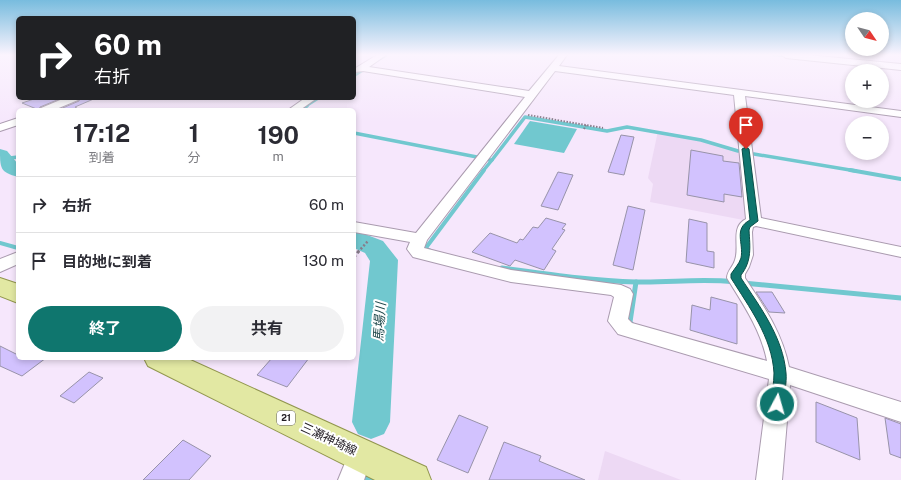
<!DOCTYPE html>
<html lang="ja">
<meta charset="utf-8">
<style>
body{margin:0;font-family:"Public Sans","Noto Sans JP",sans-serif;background:#f2f2f3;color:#2b2b33;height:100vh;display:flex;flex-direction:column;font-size:15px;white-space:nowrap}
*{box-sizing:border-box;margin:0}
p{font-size:13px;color:#7c7c81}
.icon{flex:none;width:22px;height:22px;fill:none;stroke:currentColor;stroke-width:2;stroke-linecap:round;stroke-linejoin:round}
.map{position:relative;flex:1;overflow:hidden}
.details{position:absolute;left:16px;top:108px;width:340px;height:252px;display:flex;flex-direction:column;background:#fff;border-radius:6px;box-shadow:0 2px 6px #0003}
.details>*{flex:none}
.guide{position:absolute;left:16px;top:16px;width:340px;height:84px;border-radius:6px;box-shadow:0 2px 6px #0003;background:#202124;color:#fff;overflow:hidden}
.needle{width:26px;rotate:125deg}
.controls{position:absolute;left:845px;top:12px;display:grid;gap:8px}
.controls a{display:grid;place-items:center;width:44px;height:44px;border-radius:50%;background:#fff;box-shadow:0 2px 6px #0003;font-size:20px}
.pin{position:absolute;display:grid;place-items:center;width:34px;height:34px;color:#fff;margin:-41px -17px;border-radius:50% 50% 50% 0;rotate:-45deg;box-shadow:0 0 4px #0007}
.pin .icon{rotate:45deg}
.me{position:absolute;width:44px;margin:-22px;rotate:6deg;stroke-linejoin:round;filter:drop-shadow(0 0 3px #0008)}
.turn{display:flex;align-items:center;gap:14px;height:84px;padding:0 12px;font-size:18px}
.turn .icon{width:52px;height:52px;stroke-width:2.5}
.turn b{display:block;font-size:28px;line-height:34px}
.eta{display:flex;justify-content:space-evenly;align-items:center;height:68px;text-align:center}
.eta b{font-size:24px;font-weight:700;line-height:28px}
.cta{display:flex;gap:8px;margin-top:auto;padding:8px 12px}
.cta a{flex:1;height:46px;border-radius:24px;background:#0f766e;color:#fff;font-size:16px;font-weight:700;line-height:46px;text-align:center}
.cta a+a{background:#f2f2f3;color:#2b2b33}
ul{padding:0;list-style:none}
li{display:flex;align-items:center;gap:12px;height:56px;padding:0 12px;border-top:1px solid #e1e1e2}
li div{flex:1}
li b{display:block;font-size:15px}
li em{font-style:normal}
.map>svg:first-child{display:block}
.built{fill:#edd9f4}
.water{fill:#71c8cf}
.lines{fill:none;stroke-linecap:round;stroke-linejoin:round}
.stream-far3{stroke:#71c8cf;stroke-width:2.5}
.stream-far2{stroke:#71c8cf;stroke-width:3.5}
.stream-far1{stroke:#71c8cf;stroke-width:4}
.stream{stroke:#71c8cf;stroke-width:5}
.river{fill:#71c8cf;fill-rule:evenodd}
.building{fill:#d2c2fe;stroke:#9893a9}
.minor-casing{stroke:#aa9baf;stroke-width:2}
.primary-casing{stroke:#91964e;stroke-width:2}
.path-far2{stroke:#877d8b;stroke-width:2;stroke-dasharray:1.5 1.5;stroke-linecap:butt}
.path-far1{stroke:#877d8b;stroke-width:2.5;stroke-dasharray:2 2;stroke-linecap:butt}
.path{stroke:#877d8b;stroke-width:3;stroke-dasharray:2.5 2.5;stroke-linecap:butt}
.minor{fill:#fff;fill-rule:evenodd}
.primary{fill:#e2e8a3;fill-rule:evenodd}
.route{fill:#0f766e;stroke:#0a4d48}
.labels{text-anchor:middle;stroke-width:4;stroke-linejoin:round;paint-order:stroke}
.shield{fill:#fff;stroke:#646065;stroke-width:1}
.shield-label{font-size:9px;font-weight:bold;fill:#211c23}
.near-street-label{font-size:12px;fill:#211c23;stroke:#fff}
.near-water-label{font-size:13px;font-style:italic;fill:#1e474a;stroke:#fff}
</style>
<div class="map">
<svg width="901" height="480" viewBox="0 0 901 480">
<rect width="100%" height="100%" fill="#f6e7fc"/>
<g class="built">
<polygon points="658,131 698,138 732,148 752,152 759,223 650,202 653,184 648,178"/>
<polygon points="605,451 681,480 598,480"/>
</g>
<polygon class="water" points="530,121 577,129 564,153 514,144"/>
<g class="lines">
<g class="stream-far3">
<polyline points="773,55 788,56"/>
<polyline points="375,62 387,55"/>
<polyline points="354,76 362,71"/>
<polyline points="305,107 319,98"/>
</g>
<g class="stream-far2">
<polyline points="300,110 307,106"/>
<polyline points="354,133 482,158"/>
<polyline points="0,154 10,158 18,157"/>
<polyline points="754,154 856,171"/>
<polyline points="489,160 492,160 525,117 607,131 627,127 701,140 738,151"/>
<polyline points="483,171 492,160"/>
</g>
<g class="stream-far1">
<polyline points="850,170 901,179"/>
<polyline points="0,243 18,248"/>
<polyline points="429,250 425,249 484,170"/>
</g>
<g class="stream">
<path d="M502,268C546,274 591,281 636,282C669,283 701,278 734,282"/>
<polyline points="743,283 901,298"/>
<polyline points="633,326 630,322 636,282"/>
</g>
<g class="river">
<path d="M0,149L7,151L18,164V177C0,172 0,169 0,149Z"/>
<polygon points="354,230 383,241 398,260 390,422 384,434 371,439 358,434 352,422 370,261 365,253 354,248"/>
<polygon points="369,458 385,465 391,480 348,480 354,464"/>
</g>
</g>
<g class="building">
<polygon points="37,98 52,98 57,100 40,107 39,110 22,103"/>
<polygon points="80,98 96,98 75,107 80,110 58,110 79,101"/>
<polygon points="621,135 634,137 624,175 608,172"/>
<polygon points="691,150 723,156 723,161 739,163 742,197 724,194 724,202 687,195"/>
<polygon points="558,172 573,175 558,210 541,206"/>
<polygon points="628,206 645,210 633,270 613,265"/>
<polygon points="546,218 566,224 562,229 565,230 552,249 556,251 544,270 515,260 510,266 472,252 490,233 517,243 520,239 523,240 533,227 538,228"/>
<polygon points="689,219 707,223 707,251 714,252 714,268 686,262"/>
<polygon points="756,292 772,292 785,313 769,312"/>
<polygon points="711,297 737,304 737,344 690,330 692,305 710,310"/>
<polygon points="0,346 18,355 18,358 46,358 22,376 0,366"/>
<polygon points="272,358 309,358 287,387 257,375"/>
<polygon points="89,372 103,378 74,403 60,396"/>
<polygon points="816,402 857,418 860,460 816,442"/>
<polygon points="459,415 488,427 468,473 437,460"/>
<polygon points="885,418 901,424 901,458 890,454"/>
<polygon points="183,440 211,456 189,480 143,480"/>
<polygon points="504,442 541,456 539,461 585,480 489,480"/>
</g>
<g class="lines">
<defs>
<g id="minor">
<path d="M377,55H386L369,67L529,91L559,55H567L559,66L901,111V117L745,96L761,218L901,247V257L756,226L753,227L752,232L753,255L749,267L745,274V278C764,307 782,332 789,367L901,402V422L790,385L782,480H756L769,379L618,334L608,321L614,297L611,295L511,282L413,257L407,249L410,242L354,232V222L416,233L525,97L363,71L355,72L354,69ZM555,71L734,95L746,219C730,227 740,246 735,260C733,267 727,271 727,278C743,304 761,330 767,361L632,323L628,319L633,294L630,289L621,285L511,270L424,248L427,240Z"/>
<polygon points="782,55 808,55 901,64 901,70 786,58"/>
<polygon points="65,98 79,98 78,100 54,110 40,110 41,108"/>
<polygon points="305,98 317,98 300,110 288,110"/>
<polygon points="18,118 18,125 0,131 0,124"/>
<polygon points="18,252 18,264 0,272 0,259"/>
<polygon points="361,442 370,446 373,454 364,480 338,480 352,446"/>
</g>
<g id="primary">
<polygon points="0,278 18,284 18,303 0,296"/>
<polygon points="144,358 186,358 426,467 431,480 375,480 148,366"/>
</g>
</defs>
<use href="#minor" class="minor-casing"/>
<use href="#primary" class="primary-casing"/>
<g class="path-far2">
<polyline points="528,115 603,128"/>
<polyline points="584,129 586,125"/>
</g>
<polyline class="path-far1" points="358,252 368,241"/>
<polyline class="path" points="354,257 359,251"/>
<use href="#minor" class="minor"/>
<use href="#primary" class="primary"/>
</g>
<linearGradient id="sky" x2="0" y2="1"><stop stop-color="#78bcde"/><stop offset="0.45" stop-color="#fbf4fe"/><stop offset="1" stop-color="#fbf4fe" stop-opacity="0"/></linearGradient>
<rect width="901" height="122" fill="url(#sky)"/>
<path class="route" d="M746,147L749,149L758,221L750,227L749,230C750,247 752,261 741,275V278C760,307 783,337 786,373C787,383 784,394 783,404L781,408L777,409L772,408L770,404C772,394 774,383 774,373C772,337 749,307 731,278V274C735,268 739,264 741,258C744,243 733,229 750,220L742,149Z"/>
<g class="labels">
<rect class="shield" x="277" y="411" width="18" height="14" rx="3"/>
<g class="shield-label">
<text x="286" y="421">21</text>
</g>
<g class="near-street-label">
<text transform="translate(329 439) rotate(25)" y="4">三瀬神埼線</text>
</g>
<g class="near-water-label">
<text transform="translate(379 322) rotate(-86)" y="5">馬場川</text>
</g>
</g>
</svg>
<div class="controls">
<a><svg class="needle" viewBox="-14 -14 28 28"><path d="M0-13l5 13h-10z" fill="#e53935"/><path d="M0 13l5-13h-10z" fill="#7c7c81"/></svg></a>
<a>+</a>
<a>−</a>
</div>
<div class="pin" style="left:746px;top:149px;background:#d93025"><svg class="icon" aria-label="arrive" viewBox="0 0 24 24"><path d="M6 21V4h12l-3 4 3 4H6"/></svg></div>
<svg class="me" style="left:777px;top:404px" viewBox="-20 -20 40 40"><circle r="17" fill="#0f766e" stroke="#fff" stroke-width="3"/><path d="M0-11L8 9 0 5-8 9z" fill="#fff"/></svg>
<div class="guide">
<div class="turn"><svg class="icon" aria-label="right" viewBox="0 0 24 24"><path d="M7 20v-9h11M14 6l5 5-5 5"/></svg><div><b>60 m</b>右折</div></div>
</div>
<section class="details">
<div class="eta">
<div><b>17:12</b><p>到着</p></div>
<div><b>1</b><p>分</p></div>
<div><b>190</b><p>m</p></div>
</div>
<ul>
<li><svg class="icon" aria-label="right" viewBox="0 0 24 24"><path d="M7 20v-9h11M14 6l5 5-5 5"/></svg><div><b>右折</b></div><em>60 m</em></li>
<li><svg class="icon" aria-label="arrive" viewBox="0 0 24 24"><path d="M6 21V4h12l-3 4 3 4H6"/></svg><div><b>目的地に到着</b></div><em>130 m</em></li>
</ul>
<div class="cta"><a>終了</a><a>共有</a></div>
</section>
</div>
